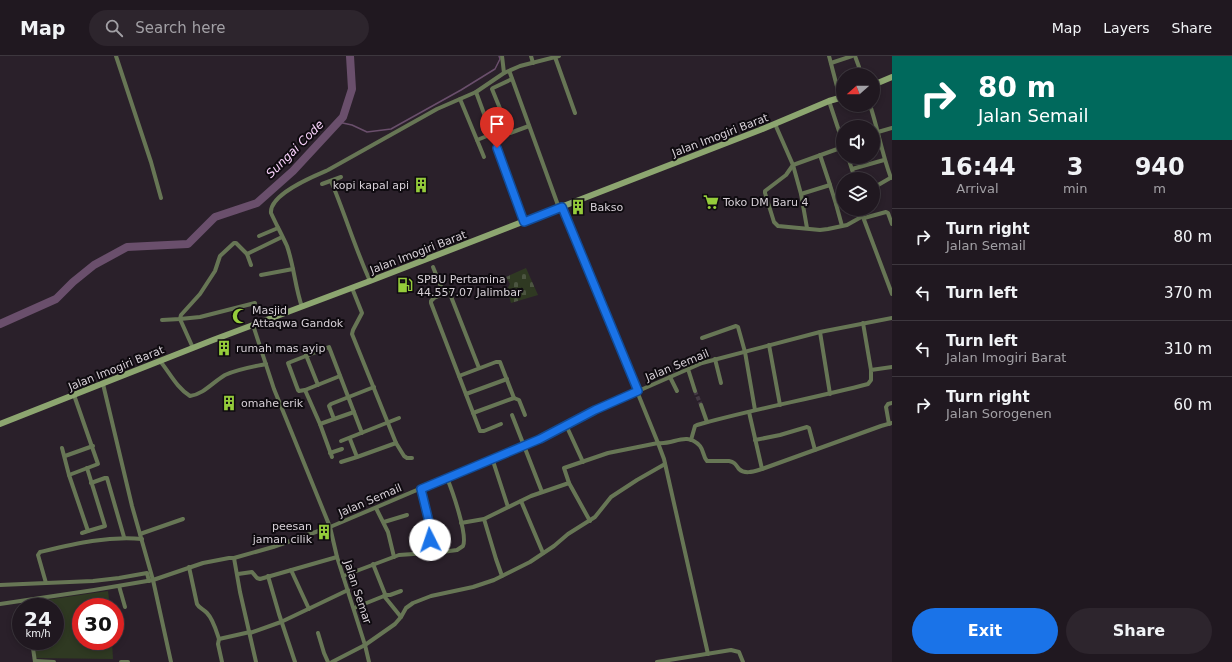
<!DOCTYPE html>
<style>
body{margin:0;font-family:"DejaVu Sans",sans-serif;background:#2d252d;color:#f1f3f6;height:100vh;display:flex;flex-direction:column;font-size:15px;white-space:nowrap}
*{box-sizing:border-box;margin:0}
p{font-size:13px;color:#a2a0a5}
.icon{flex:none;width:22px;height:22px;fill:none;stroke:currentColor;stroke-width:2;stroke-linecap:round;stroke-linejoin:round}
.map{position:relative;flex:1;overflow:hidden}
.drawer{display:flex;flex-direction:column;background:#201820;width:340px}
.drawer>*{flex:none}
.top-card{background:#00695c;color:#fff;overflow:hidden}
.needle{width:26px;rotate:249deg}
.buttons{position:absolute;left:836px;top:12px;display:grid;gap:8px}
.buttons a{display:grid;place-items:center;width:44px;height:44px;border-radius:50%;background:#201820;box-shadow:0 2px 6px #0003,0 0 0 1px #3d373e;font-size:20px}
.speed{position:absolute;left:12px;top:542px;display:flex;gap:8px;font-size:20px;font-weight:700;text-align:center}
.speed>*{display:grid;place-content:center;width:52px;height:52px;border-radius:50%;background:#201820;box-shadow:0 2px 6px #0003,0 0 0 1px #3d373e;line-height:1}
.speed small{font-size:10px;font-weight:400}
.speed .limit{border:6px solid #d22;background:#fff;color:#111}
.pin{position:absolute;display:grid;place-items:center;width:34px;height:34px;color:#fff;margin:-41px -17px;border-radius:50% 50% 50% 0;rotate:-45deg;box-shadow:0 0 4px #0007}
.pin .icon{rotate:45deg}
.me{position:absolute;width:44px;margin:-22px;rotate:356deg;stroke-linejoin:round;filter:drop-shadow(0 0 3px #0008)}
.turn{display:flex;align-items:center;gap:14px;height:84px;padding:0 20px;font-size:18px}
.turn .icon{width:52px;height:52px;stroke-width:2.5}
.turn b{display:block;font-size:28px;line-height:34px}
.eta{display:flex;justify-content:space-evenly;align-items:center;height:68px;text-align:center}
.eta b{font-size:24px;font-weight:600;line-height:28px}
.button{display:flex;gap:8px;margin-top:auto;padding:8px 20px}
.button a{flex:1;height:46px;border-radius:24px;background:#1a73e8;color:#fff;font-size:16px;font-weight:600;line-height:46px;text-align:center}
.button a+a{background:#2d252d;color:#f1f3f6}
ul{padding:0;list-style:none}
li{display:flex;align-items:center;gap:12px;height:56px;padding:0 20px;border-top:1px solid #3d373e}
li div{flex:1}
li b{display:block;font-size:15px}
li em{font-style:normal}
header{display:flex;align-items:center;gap:24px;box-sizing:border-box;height:56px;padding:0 20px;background:#201820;border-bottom:1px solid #3d373e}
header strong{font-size:19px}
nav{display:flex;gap:22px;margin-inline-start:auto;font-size:14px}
.search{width:280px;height:36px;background:#2d252d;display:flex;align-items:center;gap:10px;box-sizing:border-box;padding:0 14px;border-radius:22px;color:#a2a0a5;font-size:15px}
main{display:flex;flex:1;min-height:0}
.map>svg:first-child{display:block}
.cemetery{fill:url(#cemetery-stones)}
.pitch{fill:#2f3922}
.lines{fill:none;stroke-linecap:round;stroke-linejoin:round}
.stream{stroke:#6a4f6c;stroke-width:1.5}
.river{stroke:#6a4f6c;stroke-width:8}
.minor-tunnel{stroke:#443a44;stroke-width:4;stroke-dasharray:4 2;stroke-linecap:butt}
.minor{stroke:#677655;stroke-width:4}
.secondary{stroke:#8da670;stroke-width:6}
.route-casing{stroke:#114b97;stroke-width:10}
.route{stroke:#1a73e8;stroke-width:7}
.labels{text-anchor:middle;stroke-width:4;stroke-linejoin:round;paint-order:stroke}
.street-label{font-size:11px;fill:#d7d0d7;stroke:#0f0b10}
.poi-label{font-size:11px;fill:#d7d0d7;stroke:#0f0b10;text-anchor:start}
.water-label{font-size:12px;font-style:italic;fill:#f9d2fb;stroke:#0f0b10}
</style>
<header>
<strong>Map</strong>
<div class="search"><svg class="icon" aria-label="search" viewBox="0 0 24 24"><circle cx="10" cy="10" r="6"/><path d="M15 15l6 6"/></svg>Search here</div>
<nav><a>Map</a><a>Layers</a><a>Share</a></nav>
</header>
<main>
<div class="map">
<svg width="892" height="606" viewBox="0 0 892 606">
<defs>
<pattern id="cemetery-stones" width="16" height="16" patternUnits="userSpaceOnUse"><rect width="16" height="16" fill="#2f3922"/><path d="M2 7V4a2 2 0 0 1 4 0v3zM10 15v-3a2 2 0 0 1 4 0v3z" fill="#4c5541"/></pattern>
</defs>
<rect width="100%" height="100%" fill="#2a202a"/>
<polygon class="cemetery" points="526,212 538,239 511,247 507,233 510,228 506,221"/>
<polygon class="pitch" points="108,535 110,551 81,551 81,585 112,585 113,603 36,602 35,585 55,585 55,551 32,551 31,546"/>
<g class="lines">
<polyline class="stream" points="338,66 352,69 367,76 391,73 461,34 495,13 500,3 499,0"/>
<polyline class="river" points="0,268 56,243 73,226 94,209 127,191 188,188 215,161 257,147 293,115 343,61 352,33 350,0"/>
<polyline class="minor-tunnel" points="695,335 701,349"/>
<g class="minor">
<polyline points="116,0 151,106 161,142"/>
<polyline points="502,0 504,17"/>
<polyline points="531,0 533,7"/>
<polyline points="829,0 840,42"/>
<polyline points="855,0 859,11"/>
<polyline points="555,1 575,57"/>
<polyline points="831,7 852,0"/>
<polyline points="510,17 559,152"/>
<polyline points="512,23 493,32 492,33 510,77 529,70"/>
<polyline points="476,36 524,166"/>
<polyline points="460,43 477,84"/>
<polyline points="829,45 843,87"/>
<path d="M870,49C878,73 882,98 891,122"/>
<polyline points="775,68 793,109 801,138 807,172"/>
<polyline points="878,76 892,72"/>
<polyline points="843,91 793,109 786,119 765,135 765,137 774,166 778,170 820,174 828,173 847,169 863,160"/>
<polyline points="873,93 881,91"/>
<polyline points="820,99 830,129"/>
<polyline points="484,101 477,84 492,78"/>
<polyline points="848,101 855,123"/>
<polyline points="852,113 884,104"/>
<path d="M331,125C345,158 355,192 370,225"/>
<polyline points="322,128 341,121"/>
<polyline points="873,132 892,121"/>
<polyline points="801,138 830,129 836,148 843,146"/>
<polyline points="836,148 842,170"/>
<polyline points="562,151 658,387 664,403 708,598"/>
<polyline points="860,153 892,238"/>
<polyline points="864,162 886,156 888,157 892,168"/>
<polyline points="259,180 278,172"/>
<polyline points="247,198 282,181"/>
<polyline points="433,211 444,238"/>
<polyline points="261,219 293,213"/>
<polyline points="352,232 362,257 353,274 352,278 396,387 404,400 407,402 412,402"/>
<path d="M302,251C295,231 294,210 287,190C282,179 276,168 271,157C269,138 314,120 328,114L437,53L476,36L504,17L520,10L559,0"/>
<polyline points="162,264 180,263 200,261 255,247"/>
<polyline points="863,267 871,314"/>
<polyline points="253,269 274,333 330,471 337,501 365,589 369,606"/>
<polyline points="820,276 830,338"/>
<polyline points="702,282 736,270 738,271 745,296 755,354"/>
<polyline points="769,289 780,349"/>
<polyline points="193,292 180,263 181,259 200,238 215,215 220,200 234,187 236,187 247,198 251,209"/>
<polyline points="306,299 318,329"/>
<polyline points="715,303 721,327"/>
<path d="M160,305C170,317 176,331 190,340C204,338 213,326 225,319C238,313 252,311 266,308"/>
<polyline points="688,313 695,335"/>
<polyline points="459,320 480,375 484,375 501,368"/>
<polyline points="670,321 677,335"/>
<polyline points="103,328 132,450 153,524 171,606"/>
<polyline points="305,334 340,320"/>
<polyline points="466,338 507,323"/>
<polyline points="514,342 519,344 525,359"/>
<polyline points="701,349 707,366"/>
<polyline points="354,356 334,363 329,350 331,348 374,331"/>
<polyline points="749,356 762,413"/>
<polyline points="473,357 514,342 500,306 496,306 459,320 431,247 431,245 434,242 448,236 450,238 479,312"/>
<polyline points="512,359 542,436"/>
<polyline points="320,368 334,363"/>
<polyline points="889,368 886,351 888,348 892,347"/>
<polyline points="566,369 583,406"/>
<polyline points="350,383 357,401"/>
<path d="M691,384L695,370L697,369C753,353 811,343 868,328L871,324V314L892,311"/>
<polyline points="755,384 780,379 807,371 809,372 815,394"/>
<polyline points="341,385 399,362"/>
<polyline points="62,392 69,419 88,475 82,477"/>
<polyline points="330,397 342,393"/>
<polyline points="65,400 93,390"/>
<polyline points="332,401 320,368 305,334 299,335 298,334 288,307 329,291 362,377"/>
<polyline points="492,402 508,451"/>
<polyline points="341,406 357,401 396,387"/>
<polyline points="87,412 105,470 88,475"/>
<polyline points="69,419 98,408 74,339"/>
<polyline points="91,427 105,422 107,422 124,481"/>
<polyline points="569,427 590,465"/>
<path d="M421,433C427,457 432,471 428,496"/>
<polyline points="521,445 543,497"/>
<polyline points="376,452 388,476 394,501"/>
<polyline points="484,463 496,503 502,520"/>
<polyline points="384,466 407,459"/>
<path d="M461,467L484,463L531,440L569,427L564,412L608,397L658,387C674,389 686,375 700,390C704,395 703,401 707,405H729C735,406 736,409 739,413C745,419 755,415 762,413L881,370L892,367"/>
<polyline points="140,478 183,463"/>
<polyline points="234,502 240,536 256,606"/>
<path d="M189,511L197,548C199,552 203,553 207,557C213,563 216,574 219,583"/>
<polyline points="291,514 309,553"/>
<polyline points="238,518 252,516 257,522 260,523 337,501"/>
<polyline points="268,520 279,558 295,606"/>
<path d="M343,520L399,499L442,496L457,494L463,490C468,479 452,434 447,422"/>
<polyline points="46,527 93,525 119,522 147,517 149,525"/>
<path d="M0,529L46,527L38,499L40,496C74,488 106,480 142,483"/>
<polyline points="119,530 125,551"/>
<polyline points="385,539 390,539 401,535"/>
<polyline points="384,540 401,561"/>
<polyline points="0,548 94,534 153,524 203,507 229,502 234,502 273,491 330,471 492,402 540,383 595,354 702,307 820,276 892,262"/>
<polyline points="354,552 384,540 385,538 373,508"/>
<polyline points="250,577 281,566 348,534"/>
<polyline points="318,577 324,597 328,606"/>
<polyline points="32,585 35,606"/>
<polyline points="35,605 54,606"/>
<polyline points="121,606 128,606"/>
<polyline points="222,606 218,588 219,583 250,576"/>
<polyline points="332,606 365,589 395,568 401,561 406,552 413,547 431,540 473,531 494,524 530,506 554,490 568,478 595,461 611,441 637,424 665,408"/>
<polyline points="657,606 731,594 739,596 743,606"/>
</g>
<g class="secondary">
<polyline points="873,29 892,21"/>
<polyline points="0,368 213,284 370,225 760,74 829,45 843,41"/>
</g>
</g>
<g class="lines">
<defs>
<polyline id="route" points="430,484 430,470 421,433 540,383 595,354 638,335 562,151 524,166 497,92"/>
</defs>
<use href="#route" class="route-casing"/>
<use href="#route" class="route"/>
</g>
<defs>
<symbol id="building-bare" viewBox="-9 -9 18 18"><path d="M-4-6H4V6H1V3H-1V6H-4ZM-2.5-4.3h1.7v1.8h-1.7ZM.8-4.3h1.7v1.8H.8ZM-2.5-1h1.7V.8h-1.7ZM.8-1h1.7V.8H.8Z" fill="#95cc3b" stroke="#0f0b10" stroke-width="2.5" paint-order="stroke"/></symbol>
<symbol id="supermarket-bare" viewBox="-9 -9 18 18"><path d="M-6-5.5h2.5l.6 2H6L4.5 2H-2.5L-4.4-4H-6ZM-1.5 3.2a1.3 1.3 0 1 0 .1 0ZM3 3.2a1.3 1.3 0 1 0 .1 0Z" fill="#95cc3b" stroke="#0f0b10" stroke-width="2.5" paint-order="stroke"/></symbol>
<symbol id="fuel-bare" viewBox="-9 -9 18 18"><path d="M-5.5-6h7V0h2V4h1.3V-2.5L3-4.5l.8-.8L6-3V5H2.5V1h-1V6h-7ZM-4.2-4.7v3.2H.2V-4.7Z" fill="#95cc3b" stroke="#0f0b10" stroke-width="2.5" paint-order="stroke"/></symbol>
<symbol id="mosque-bare" viewBox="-9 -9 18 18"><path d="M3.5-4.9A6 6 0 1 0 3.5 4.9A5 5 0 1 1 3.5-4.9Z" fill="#95cc3b" stroke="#0f0b10" stroke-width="2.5" paint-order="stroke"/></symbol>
</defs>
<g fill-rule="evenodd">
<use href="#building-bare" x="410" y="118" width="22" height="22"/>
<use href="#supermarket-bare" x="700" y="135" width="22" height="22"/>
<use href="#building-bare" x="567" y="140" width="22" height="22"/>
<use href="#fuel-bare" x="394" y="218" width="22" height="22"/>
<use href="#mosque-bare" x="229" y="249" width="22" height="22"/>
<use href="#building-bare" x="213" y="281" width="22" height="22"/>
<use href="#building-bare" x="218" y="336" width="22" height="22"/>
<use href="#building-bare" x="313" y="465" width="22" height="22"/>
</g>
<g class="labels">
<g class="street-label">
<text transform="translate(720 79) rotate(-21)" y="4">Jalan Imogiri Barat</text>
<text transform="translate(418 196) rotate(-21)" y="4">Jalan Imogiri Barat</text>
<text transform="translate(677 309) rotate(-22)" y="4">Jalan Semail</text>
<text transform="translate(116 312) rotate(-22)" y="4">Jalan Imogiri Barat</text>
<text transform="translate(370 444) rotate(-23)" y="4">Jalan Semail</text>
<text transform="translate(358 536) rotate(72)" y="4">Jalan Semar</text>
</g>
<g class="poi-label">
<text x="409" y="133" text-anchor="end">kopi kapal api</text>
<text x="723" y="150">Toko DM Baru 4</text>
<text x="590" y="155">Bakso</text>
<text x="417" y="227">SPBU Pertamina<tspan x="417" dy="13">44.557.07 Jalimbar</tspan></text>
<text x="252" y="258">Masjid<tspan x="252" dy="13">Attaqwa Gandok</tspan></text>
<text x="236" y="296">rumah mas ayip</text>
<text x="241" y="351">omahe erik</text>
<text x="312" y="474" text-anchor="end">peesan<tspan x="312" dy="13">jaman cilik</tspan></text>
</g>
<g class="water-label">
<text transform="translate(295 93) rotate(-45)" y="4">Sungai Code</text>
</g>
</g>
</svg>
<div class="buttons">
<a><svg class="needle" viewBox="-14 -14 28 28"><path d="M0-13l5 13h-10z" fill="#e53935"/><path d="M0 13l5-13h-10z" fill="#a2a0a5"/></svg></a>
<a><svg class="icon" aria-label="sound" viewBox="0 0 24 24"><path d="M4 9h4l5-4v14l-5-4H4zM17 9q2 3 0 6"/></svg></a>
<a><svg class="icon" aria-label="layers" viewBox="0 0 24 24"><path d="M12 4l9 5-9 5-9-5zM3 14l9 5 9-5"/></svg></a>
</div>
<div class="speed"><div>24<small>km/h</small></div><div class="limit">30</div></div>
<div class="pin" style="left:497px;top:92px;background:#d93025"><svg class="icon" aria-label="arrive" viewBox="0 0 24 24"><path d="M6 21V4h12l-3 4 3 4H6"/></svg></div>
<svg class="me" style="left:430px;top:484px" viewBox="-20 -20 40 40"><circle r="19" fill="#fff"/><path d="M0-13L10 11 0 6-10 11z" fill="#1a73e8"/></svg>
</div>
<section class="drawer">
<div class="top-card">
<div class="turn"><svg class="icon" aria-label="right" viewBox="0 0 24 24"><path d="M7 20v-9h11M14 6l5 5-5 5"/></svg><div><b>80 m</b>Jalan Semail</div></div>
</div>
<div class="eta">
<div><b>16:44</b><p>Arrival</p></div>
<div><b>3</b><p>min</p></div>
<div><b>940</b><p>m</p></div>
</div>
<ul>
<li><svg class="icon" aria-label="right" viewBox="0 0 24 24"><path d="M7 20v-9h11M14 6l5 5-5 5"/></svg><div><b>Turn right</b><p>Jalan Semail</p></div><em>80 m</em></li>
<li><svg class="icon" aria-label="left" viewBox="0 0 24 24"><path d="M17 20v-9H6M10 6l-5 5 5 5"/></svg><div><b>Turn left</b></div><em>370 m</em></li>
<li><svg class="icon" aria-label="left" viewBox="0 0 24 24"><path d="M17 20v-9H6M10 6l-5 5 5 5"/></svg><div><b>Turn left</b><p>Jalan Imogiri Barat</p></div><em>310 m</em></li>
<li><svg class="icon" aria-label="right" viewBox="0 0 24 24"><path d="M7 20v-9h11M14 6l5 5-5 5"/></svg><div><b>Turn right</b><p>Jalan Sorogenen</p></div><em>60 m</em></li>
</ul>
<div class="button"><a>Exit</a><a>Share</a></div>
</section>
</main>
